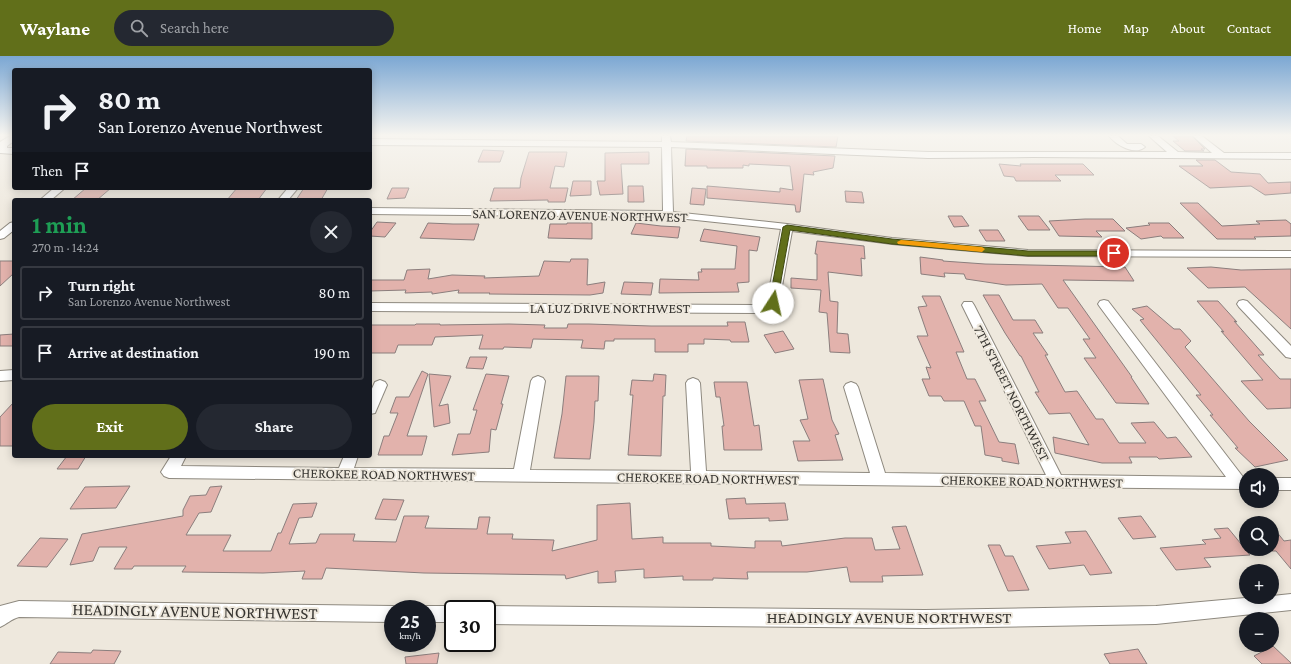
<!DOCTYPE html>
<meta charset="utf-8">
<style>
body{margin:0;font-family:"Crimson Pro",serif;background:#242831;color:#f1f3f6;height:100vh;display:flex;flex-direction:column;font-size:15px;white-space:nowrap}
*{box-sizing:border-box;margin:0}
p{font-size:13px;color:#9ea1a6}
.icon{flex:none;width:22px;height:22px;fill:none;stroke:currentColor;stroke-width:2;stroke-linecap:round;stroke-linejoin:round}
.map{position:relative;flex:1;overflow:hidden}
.details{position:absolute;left:12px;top:142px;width:360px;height:260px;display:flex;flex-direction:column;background:#171b24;border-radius:4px;box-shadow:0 2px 10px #0003}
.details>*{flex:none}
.guide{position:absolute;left:12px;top:12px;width:360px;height:122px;border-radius:4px;box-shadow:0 2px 10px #0003;background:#171b24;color:#f1f3f6;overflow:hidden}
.buttons{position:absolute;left:1239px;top:412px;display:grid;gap:8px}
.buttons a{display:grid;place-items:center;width:40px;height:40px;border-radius:50%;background:#171b24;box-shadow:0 2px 10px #0003;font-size:20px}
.speed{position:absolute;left:384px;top:544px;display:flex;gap:8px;font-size:20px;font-weight:700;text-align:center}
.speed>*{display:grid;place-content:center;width:52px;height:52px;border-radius:50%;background:#171b24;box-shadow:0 2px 10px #0003;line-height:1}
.speed small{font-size:10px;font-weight:400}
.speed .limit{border:2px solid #111;border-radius:6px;background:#fff;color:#111}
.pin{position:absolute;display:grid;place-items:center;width:34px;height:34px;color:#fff;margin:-17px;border:2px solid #fff;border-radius:50%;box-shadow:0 1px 4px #0007}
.me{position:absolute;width:44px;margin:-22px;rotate:10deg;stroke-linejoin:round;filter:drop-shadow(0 0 3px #0008)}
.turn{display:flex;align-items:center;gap:14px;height:84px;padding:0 20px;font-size:18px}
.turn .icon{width:52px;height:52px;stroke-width:2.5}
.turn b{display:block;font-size:28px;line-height:34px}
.then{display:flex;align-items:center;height:38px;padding:0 20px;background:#0003;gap:8px;font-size:15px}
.round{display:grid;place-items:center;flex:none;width:42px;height:42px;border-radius:21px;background:#242831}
.headline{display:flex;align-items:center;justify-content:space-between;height:68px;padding:0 20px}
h1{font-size:24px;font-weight:700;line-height:30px;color:#1e9e55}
.action{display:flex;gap:8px;margin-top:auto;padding:8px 20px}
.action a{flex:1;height:46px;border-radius:24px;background:#616f1a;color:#fff;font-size:16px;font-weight:700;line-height:46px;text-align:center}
.action a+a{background:#242831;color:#f1f3f6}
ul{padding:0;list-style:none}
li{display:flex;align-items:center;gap:12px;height:54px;margin:0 8px 6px;padding:0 12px;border:2px solid #363941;border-radius:4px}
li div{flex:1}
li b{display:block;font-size:15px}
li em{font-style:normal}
header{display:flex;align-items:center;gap:24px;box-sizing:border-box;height:56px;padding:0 20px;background:#616f1a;color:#fff}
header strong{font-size:19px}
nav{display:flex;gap:22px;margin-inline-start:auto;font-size:14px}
.search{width:280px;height:36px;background:#242831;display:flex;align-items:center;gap:10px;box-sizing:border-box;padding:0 14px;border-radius:22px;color:#9ea1a6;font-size:15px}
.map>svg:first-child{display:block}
.building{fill:#e2b2ac;stroke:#8b7e7d}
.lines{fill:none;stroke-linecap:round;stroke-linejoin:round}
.minor-casing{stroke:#8e897f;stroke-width:2}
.minor{fill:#fff;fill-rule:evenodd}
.route{fill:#616f1a;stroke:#3f4811}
.slow{fill:#f59e0b}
.labels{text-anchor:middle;stroke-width:4;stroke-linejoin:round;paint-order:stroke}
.street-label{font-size:14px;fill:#383632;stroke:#eee8dd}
.near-street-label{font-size:17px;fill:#383632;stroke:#eee8dd}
</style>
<header>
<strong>Waylane</strong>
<div class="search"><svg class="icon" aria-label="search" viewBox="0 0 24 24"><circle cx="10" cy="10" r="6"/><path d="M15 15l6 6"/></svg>Search here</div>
<nav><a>Home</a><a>Map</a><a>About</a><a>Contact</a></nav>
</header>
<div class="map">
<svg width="1291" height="608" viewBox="0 0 1291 608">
<rect width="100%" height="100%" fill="#eee8dd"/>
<g class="building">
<polygon points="687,80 838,80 836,91 686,85"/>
<polygon points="1173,80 1192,80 1205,93 1201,93 1204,95 1185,95 1173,85 1179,85"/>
<polygon points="686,93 835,100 833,112 813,116 814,119 804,118 800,156 796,156 795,149 707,142 707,130 780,136 780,132 793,134 790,110 749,108 749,110 743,109 743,112 707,112 707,110 685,110"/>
<polygon points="483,94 504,95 500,106 478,106"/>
<polygon points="529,96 567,96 564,111 555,110 550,132 568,132 565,146 548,146 548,144 490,145 494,132 520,132 521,122"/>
<polygon points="649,96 649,108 621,108 623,138 600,139 597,125 605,125 605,97"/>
<polygon points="1196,104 1215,104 1231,116 1260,118 1268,127 1291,126 1291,137 1265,139 1251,130 1210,132 1179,110 1203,110"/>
<polygon points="999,108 1021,110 1020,108 1083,108 1094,119 1055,119 1061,125 1016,125 1014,121 1004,120"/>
<polygon points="573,125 591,125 591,139 570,140"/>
<polygon points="628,130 643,130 644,146 628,146"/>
<polygon points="86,132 111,132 97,144 72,144"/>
<polygon points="237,132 267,132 258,144 227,144"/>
<polygon points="304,132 328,132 321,144 296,144"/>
<polygon points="392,132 409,132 405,142 387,143"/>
<polygon points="692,132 706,133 704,149 690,148"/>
<polygon points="845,135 862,136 864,147 846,146"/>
<polygon points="1180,147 1198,147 1222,170 1260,168 1256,165 1286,164 1291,168 1291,180 1254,181 1256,183 1217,183"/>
<polygon points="948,160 962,160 969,170 954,171"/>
<polygon points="1018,160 1039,160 1050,174 1028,174"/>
<polygon points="1085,163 1113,163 1125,175 1096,175 1102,181 1059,180 1049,165"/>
<polygon points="377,166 396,167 385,181 370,180 370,176"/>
<polygon points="428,167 453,168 479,168 474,184 420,182"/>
<polygon points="567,167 592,167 592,183 548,182 550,168 567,168"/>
<polygon points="636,167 661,170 680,171 678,182 631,178"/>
<polygon points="1148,167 1169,167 1184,182 1163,182 1161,180 1141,183 1126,172 1150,169"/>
<polygon points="704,173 760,181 757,195 749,194 749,226 737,227 739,236 659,237 660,223 699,224 698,216 702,216 701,213 735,213 737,190 700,185"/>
<polygon points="979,174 998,174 1005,185 986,185"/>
<polygon points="817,185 864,190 865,203 861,202 862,220 828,216 830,245 838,246 837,277 848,278 850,297 830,296 827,257 819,256 821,234 791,232 791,222 817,224 817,198 815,198"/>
<polygon points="920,201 943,204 943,205 985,208 1125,211 1134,225 1063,224 1132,321 1131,321 1149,348 1116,347 1084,302 1096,302 1083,283 1090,283 1068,252 1058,252 1042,228 1006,229 966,223 964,218 944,217 945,221 921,218"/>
<polygon points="571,203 588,203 587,229 605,226 603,237 590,239 489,238 490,237 458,237 459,234 432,238 432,236 405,237 406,234 370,235 370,224 404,224 407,214 430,213 428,223 452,219 485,220 484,222 539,220 544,205 570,206"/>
<polygon points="0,205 14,205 14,217 0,230"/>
<polygon points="1211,211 1241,214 1291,213 1291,273 1245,231 1208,232 1187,212"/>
<polygon points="624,226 653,227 651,239 621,238"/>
<polygon points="983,239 999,239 1013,264 1035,264 1043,277 1033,277 1048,299 1045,299 1065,336 1077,335 1096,363 1103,363 1119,387 1146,387 1131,367 1154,366 1167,382 1176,381 1192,401 1159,403 1157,401 1129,401 1132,407 1102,407 1055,397 1053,381 1089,389 1070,357 1049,358 1035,336 1039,336 1021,300 1020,300 1005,277"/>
<polygon points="922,240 940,240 964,296 956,296 967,323 975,323 986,345 979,345 999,386 1015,388 1019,408 1002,405 1002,402 985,399 981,370 975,370 964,345 944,345 941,340 929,340 922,323 930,323 926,311 931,312 917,280 928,280 918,251 927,250"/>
<polygon points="1197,245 1218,245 1237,266 1234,265 1264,299 1258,299 1280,323 1291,323 1291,352 1267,353 1241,325 1263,324 1221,275 1224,276"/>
<polygon points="1147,250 1174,273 1180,273 1191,285 1185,291 1249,365 1288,404 1255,411 1235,392 1238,392 1210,359 1213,359 1196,339 1201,339 1140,264 1144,263 1132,253"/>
<polygon points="727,266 745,266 749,286 731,286 730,284 704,283 704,288 688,288 688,296 655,296 655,283 614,283 614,285 605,285 604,293 581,292 583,284 533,283 531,292 504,291 503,293 479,293 483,279 435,281 432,289 398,289 395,297 370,297 370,269 415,269 416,268 440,268 440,269 509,268 545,269 544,272 567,272 568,268 589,268 651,270 728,270"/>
<polygon points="783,275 794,293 775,297 764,279"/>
<polygon points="14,278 14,290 0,290 0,279"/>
<polygon points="470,301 487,301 483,313 466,312"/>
<polygon points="422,315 428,318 407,380 427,380 422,399 378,399 384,380 389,380 398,357 390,357 396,341 409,341"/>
<polygon points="429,318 451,320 439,350 448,348 450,367 434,371"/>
<polygon points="486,318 509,320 501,348 503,348 496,374 491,373 489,396 452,399 458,378 470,378 477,354 473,354"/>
<polygon points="654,318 666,319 665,340 663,340 661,400 628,399 633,339 630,339 632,324 653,325"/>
<polygon points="566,320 599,320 598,345 595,345 594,366 590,403 554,402 562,358"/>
<polygon points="823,323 832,364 839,378 835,379 843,404 798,405 793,385 810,385 800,364 808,363 799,324"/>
<polygon points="714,326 747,326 754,370 759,369 762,394 724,394 722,370 724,370 720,341 716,341"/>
<polygon points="14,346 14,390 0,390 0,361"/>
<polygon points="67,400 86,400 78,413 57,413"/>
<polygon points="130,430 116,452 70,453 85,431"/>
<polygon points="222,430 211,456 199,457 186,479 231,479 223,495 271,495 278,477 281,477 293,448 317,447 312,461 299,462 289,488 316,487 320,478 355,478 353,485 396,486 404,460 429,460 425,472 477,473 479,461 490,461 487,478 513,478 512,483 554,484 552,495 597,484 597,449 630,447 632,483 663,481 663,487 711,487 711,490 755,492 755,485 781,485 782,490 845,482 872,482 875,494 900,493 892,471 906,470 923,519 882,520 883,526 850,526 847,511 807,516 747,516 748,523 713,522 713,524 683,524 683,520 644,522 644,513 615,515 616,526 598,527 598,515 566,523 565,519 424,517 326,512 322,523 302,523 305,515 263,517 182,516 186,510 134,510 132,513 114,513 127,491 99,491 93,505 70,509 82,478 183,460 183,454 190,440 206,439 210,431"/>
<polygon points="745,442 746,448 785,447 788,464 769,465 769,462 729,463 726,443"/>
<polygon points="383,443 404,444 396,464 375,463"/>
<polygon points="1141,460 1156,481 1133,483 1118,462"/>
<polygon points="1272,470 1284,485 1291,484 1291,513 1276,495 1272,495"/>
<polygon points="1228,472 1250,499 1204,502 1211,511 1176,514 1160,492 1206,488 1202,484 1221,482 1214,473"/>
<polygon points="1086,475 1112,517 1090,519 1084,509 1049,513 1036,490 1071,487 1065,476"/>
<polygon points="40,482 68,483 47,511 17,510"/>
<polygon points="988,489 1000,489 1005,500 1013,500 1029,534 1008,535"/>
<polygon points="1273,590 1291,607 1291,608 1262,608 1254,600"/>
<polygon points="1138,593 1147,608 1110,608 1104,598"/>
<polygon points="93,594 121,595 114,608 50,608 58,596 91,597"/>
<polygon points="439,597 437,608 406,608 405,601"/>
</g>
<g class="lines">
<defs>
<g id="minor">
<polygon points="10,80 14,80 14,85 7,90 7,92 14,92 14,98 0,97 0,86"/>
<polygon points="662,80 670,80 671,86 928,96 1167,96 1149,80 1158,80 1178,96 1212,97 1193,80 1202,80 1224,97 1291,97 1291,103 1033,101 928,102 671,91 673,156 787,168 892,182 1028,194 1291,195 1291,201 1028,200 892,188 792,175 779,247 777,250 756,257 370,255 370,247 755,249 767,245 781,173 668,161 370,158 370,152 663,155 662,91 370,89 370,83 662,86"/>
<path d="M1109,80H1118L1127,88H1141L1145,91C1135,100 1116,89 1109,80Z"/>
<polygon points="54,132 65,132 51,144 40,144"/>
<polygon points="288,132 298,132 288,144 278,144"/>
<polygon points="14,166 14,174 4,182 0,183 0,175 10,167"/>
<polygon points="1104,244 1108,245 1243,421 1246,421 1246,433 169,422 164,420 161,416 171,400 186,400 181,410 339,412 344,400 358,400 354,412 514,413 531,325 533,322 538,320 543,322 545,325 530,414 691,415 686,327 688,324 693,322 698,324 700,327 706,415 870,417 844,331 846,328 851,326 856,328 858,331 885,417 1046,419 962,249 964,246 972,246 974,249 1061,419 1226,421 1100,251 1098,248 1100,245"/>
<polygon points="1243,244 1247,245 1291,290 1291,302 1286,301 1239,251 1237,248 1239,245"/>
<polygon points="14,314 14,324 0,325 0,315"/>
<polygon points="380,324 385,326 387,329 375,357 370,358 370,337 375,326"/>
<rect x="1272" y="422" width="19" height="12"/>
<polygon points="1291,538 1291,554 1156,568 925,572 487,568 487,553 481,553 487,550 925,554 1156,550 1256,541 1272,541 1272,540"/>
<path d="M19,545L393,550L400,553H393V566L19,561C11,563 7,568 0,571V550Z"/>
<polygon points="427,550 453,550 460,553 453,553 453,566 427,566 427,553 420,553"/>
</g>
</defs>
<use href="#minor" class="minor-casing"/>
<use href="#minor" class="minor"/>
</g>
<linearGradient id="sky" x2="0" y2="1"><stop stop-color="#7ba7d3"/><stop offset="0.48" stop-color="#f7f5f0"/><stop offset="1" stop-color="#f7f5f0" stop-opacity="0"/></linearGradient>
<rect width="1291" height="165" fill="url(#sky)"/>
<polygon class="route" points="787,169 892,183 1028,195 1114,195 1117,197 1114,200 1028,200 892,188 790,174 777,247 773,249 769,247 783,171"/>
<polygon class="slow" points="901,184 982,191 985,193 982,196 898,188 897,186"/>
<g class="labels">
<g class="street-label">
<text transform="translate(580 159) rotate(1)" y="5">SAN LORENZO AVENUE NORTHWEST</text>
<text x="610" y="257">LA LUZ DRIVE NORTHWEST</text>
<text transform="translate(1012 337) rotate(63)" y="5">7TH STREET NORTHWEST</text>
<text transform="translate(384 418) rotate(1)" y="5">CHEROKEE ROAD NORTHWEST</text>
<text transform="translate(708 422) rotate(1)" y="5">CHEROKEE ROAD NORTHWEST</text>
<text transform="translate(1032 425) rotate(1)" y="5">CHEROKEE ROAD NORTHWEST</text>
</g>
<g class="near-street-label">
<text transform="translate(195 555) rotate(1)" y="6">HEADINGLY AVENUE NORTHWEST</text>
<text x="889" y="567">HEADINGLY AVENUE NORTHWEST</text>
</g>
</g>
</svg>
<div class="buttons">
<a><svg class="icon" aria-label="sound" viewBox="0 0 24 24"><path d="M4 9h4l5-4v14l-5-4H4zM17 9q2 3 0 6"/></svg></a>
<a><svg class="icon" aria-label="search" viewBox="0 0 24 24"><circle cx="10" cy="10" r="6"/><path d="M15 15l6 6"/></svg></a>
<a>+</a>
<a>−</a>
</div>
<div class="speed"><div>25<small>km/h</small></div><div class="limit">30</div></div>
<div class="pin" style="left:1114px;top:197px;background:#d93025"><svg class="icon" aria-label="arrive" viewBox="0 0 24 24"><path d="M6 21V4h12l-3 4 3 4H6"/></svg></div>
<svg class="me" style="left:773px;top:247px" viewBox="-20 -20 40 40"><circle r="19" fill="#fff"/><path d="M0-13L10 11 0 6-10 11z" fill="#616f1a"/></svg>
<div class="guide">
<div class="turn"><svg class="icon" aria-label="right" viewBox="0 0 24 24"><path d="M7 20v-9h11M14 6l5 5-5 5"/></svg><div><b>80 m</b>San Lorenzo Avenue Northwest</div></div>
<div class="then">Then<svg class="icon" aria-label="arrive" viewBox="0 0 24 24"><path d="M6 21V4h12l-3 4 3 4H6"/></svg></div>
</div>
<section class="details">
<div class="headline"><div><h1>1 min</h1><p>270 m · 14:24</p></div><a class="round"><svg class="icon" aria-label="close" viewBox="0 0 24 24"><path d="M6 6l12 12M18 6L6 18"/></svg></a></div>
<ul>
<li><svg class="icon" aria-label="right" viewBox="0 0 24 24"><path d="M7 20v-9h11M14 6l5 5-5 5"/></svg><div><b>Turn right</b><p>San Lorenzo Avenue Northwest</p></div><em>80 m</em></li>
<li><svg class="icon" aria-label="arrive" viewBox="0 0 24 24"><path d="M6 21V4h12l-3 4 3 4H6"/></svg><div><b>Arrive at destination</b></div><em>190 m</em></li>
</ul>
<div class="action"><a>Exit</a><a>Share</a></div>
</section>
</div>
